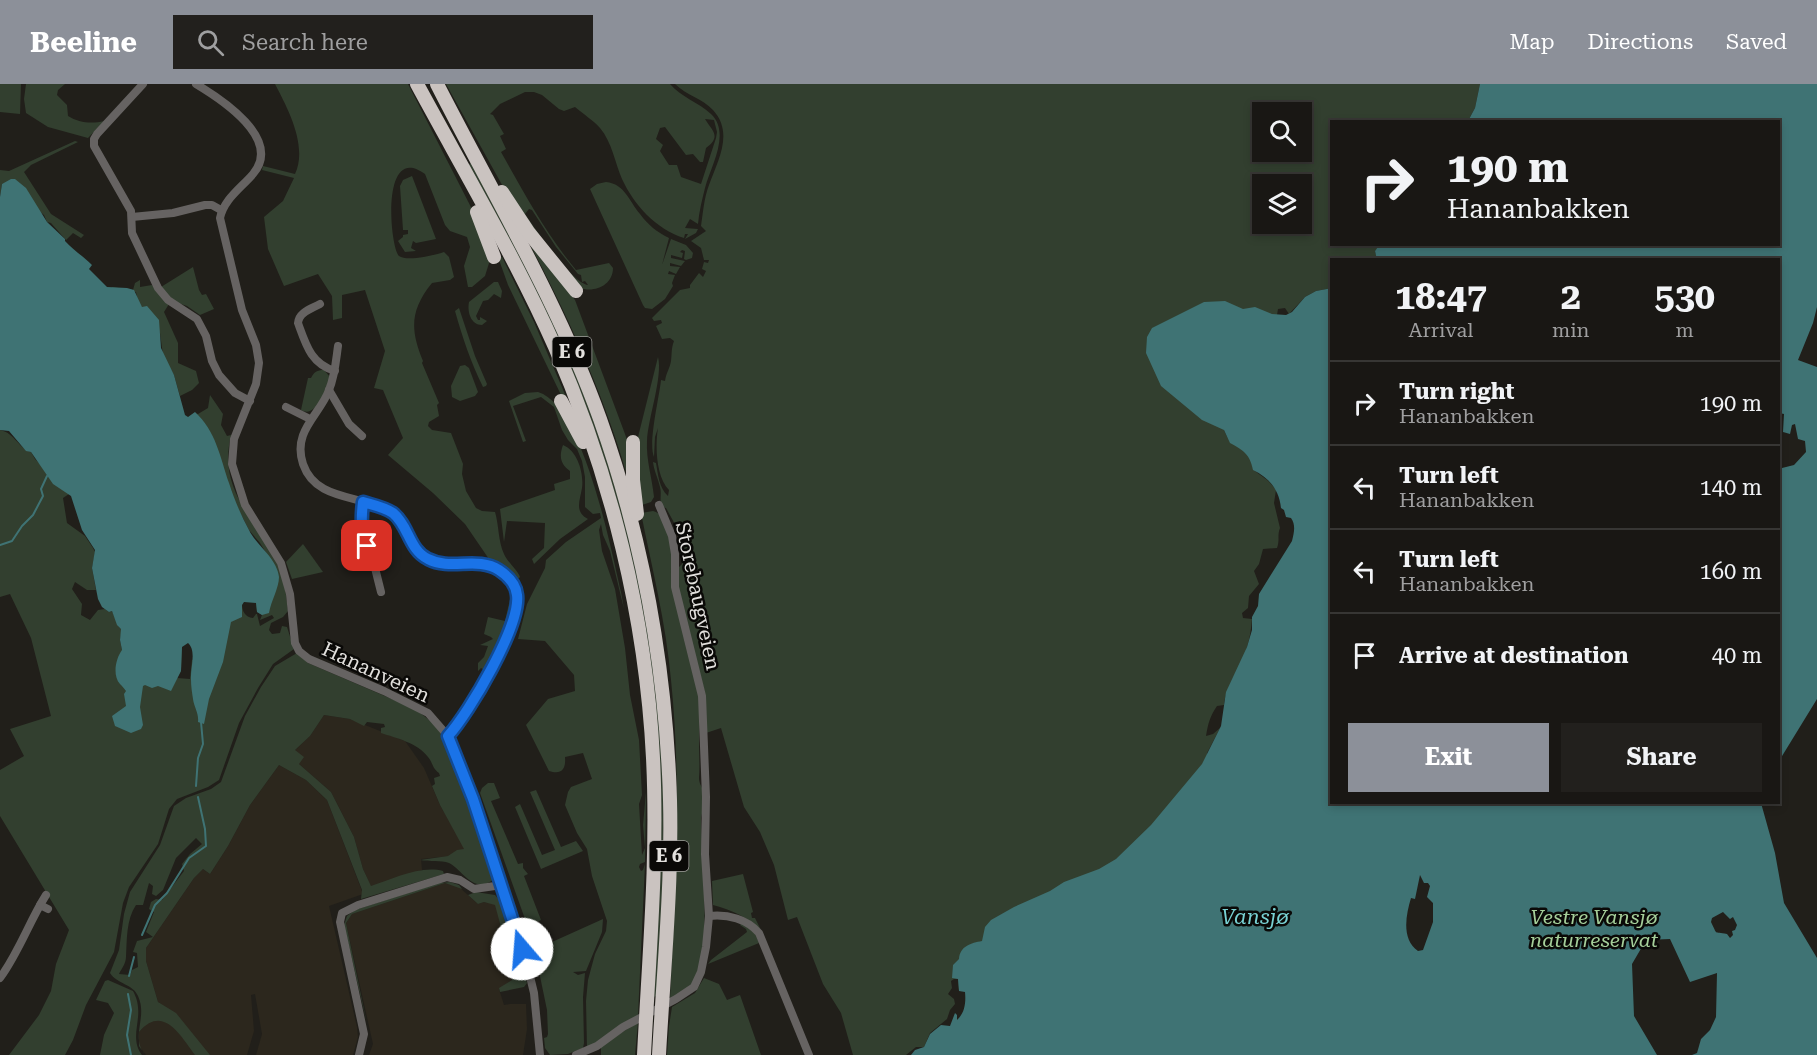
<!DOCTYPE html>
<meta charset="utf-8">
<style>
body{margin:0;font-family:"Roboto Serif",serif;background:#22201d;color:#f1f3f6;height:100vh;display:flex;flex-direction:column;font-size:22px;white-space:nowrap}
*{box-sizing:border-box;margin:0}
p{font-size:20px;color:#9f9fa0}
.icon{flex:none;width:33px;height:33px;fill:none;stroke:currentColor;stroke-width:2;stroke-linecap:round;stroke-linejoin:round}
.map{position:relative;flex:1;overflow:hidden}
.side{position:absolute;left:1330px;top:174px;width:450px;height:546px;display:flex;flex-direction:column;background:#191714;border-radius:0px;box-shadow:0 3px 9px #0003,0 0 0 2px #373634}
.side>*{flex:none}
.top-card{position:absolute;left:1330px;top:36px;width:450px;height:126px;border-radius:0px;box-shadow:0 3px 9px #0003,0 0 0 2px #373634;background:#191714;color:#f1f3f6;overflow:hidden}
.fabs{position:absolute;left:1252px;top:18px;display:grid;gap:12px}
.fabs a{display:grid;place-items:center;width:60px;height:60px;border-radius:0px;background:#191714;box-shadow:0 3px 9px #0003,0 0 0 2px #373634;font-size:30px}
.pin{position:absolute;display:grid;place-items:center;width:51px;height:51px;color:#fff;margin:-26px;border-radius:12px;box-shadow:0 3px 9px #0006}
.me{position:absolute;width:66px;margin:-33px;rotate:342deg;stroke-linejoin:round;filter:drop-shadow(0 0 4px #0008)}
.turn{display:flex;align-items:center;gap:21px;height:126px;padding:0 18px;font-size:27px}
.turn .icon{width:78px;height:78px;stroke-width:2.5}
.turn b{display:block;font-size:42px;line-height:51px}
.eta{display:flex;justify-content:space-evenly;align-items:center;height:102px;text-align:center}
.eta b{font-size:36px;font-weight:700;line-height:42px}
.primary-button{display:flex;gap:12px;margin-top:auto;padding:12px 18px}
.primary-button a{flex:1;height:69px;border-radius:0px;background:#8c9099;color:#fff;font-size:24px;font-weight:700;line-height:69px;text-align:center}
.primary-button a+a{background:#22201d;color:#f1f3f6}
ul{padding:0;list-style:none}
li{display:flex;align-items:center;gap:18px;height:84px;padding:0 18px;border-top:2px solid #373634}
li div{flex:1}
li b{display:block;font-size:22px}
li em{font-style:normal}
header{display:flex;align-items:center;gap:36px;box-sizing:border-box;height:84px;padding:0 30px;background:#8c9099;color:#fff}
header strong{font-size:28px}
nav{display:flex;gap:33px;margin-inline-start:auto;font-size:21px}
.search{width:420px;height:54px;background:#22201d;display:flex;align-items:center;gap:15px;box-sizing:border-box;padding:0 21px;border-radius:0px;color:#9f9fa0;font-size:22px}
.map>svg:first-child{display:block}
.built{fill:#2c271d}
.green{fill:#323f2f;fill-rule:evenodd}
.water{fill:#3f7374;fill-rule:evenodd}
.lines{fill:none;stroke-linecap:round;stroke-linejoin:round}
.stream{stroke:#3f7374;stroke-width:2}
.street{stroke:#666362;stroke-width:8}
.highway{stroke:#cac3c0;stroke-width:14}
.route-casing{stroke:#114b97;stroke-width:15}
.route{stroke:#1a73e8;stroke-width:10}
.labels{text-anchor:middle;stroke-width:5;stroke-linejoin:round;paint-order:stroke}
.shield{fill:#0a0907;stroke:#a1a09d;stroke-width:1.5}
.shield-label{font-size:18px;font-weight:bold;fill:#e2e0dd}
.street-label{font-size:20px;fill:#e2e0dd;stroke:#0a0907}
.park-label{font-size:20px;font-style:italic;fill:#a5cf9a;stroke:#0a0907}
.water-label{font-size:21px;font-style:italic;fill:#78d1d3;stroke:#0a0907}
</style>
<header>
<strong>Beeline</strong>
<div class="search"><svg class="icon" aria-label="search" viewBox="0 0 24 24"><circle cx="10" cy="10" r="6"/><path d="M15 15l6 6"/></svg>Search here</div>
<nav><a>Map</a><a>Directions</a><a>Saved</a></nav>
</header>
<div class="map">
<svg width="1817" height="971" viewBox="0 0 1817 971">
<rect width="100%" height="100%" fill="#211f1a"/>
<g class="built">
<polygon points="324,631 350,635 405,657 424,684 440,721 465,765 451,772 421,775 422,786 371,803 363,785 354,753 331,708 299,680 295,666 310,652"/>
<polygon points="279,681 306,696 327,716 362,807 363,810 329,822 357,943 358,953 353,971 256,971 262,950 255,910 251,911 254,947 247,971 146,971 139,962 139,948 162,921 158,918 146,877 146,864 194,794 203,785 210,790 228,762 250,721"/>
<polygon points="445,799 459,803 478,820 484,818 497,820 515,889 512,896 499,905 504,921 510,920 526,920 527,945 523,971 369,971 373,960 346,839 352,830"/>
</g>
<g class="green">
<polygon points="0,0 21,0 20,30 0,28"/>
<path d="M26,0H65L58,6L57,11L67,21L68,32C79,39 92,40 104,37L88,54L48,43L26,29L24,15Z"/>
<path d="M275,0H408L475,131L490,176L485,192L472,203H468L464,182L470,163L467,153L450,147L445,141L425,90C380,57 390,164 399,172C407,178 435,171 444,168L449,173L454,193L450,196L432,199C410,226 410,246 423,277L422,279L439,319L437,321L439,332L429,338L428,342L432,346L451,349L463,380L462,390L466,407L476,424L482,427L495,428C499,441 498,457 504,470C508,479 517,485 520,493L518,495L491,478L465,440L433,409L388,371L403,354L383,306L374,304L385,267L365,206L342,211V234L333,236L332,212L318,190L284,202L268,165L264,133L283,117L294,94L262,86L263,82L295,90C308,62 288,25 275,0Z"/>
<path d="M446,0H670C681,13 698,18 711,30C731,49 711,82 705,104C702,116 699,128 698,140L690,135L685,144L698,145L696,149L685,155L688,150H685L684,154C656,145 634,121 622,95C615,79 612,58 600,44C593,36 583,30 575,23L564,27L559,25L542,11L534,8H525L500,20L490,30L493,31L504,50L500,52L506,65L501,68C524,109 546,150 576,186L609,179L613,184C613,201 595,209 580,204L511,117ZM705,35L714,36L717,48L716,54L701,100L681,93L677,81H669L660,67L663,61L656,55L660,44L665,43L686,71L693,70L700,78H703L706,64C722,52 712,47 705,35ZM529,125L532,126L556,163L578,190L581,191L582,198L585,197L588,201C572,199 536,146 525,130Z"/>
<path d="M675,0H1480L1475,24L1468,37L1332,38V160L1380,161L1375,167L1377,175L1372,173L1369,175L1332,176V204L1316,207L1305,213L1289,230L1285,224L1278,225L1277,231L1280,234L1224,346C1230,362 1240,361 1250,373C1253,377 1251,383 1255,387C1265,395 1267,394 1276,406L1274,419L1280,444C1277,451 1280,456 1277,464L1263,465L1259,480L1254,487L1259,500L1249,512L1248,524L1242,529L1243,534L1252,535C1251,545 1250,554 1247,563C1242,583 1226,600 1224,621L1217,622C1210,632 1208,640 1206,652L1213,650L1220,644L1207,669L1208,689L1178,725L965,907H959L958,895H954L951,897L952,904L948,910L954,915L955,920L950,926L947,935L930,949L924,963H916L906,971H853L841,929L823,900L797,833L788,836L774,781L760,748L744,723L721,644L706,649L705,609L676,501L677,485L682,480L677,444L666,424L662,423C659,416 662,410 660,403C658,394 654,387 653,378L656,379C658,390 659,404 668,412L669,406C656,393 655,362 658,344L655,353L654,373C648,359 659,315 661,296L665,297C666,289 670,284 671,277C672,270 671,265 674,257L670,254L662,255L656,242L662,239L661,236L654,237L652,234L680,206L690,204V201L699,189L703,193L706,187L702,185L704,178L708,179L709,176H704L701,164L691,157L706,147L701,142C703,129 704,114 709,101C718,76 734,49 713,26C703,15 686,11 675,0ZM1263,28H1302V68H1263ZM1263,100H1302V140H1263Z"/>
<polygon points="75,57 78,58 31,81 24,88 51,130 84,151 81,154 73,149 66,156 51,139 47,138 44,131 6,99 2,100 0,113 0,86 9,87"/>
<path d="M471,79C514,159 559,239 590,324C642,469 668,623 663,777C663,807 661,837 659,867C658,882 660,899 656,912L654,913L659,690L610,397L467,82Z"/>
<polygon points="412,92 436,155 416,159 413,157 411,164 416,167 405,168 398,157 403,153 403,151 408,150 408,146 403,146 400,102 403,96"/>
<path d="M606,98C625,100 629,117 640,130C648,141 657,148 669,154L662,181L671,155L686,161L693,169L692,174L686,176L684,175L685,167L682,166L680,168L683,169L682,174L671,171V174L685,177L681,182L670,179V182L680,183L676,190L669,187L668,190L675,191L672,199L673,202L665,215L652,225L645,224L643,221L590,105L597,100Z"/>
<path d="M525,151L575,216L625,350L628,359L629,398C605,312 567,230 525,151Z"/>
<polygon points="498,173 502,173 534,238 567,315 562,313 508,201"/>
<polygon points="193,183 199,206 202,211 206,210 214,225 200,231 187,222 172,217 161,203"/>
<polygon points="140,196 140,203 152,201 169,220 164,228 178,259 178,279 196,287 199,299 192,306 180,312 174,291 163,271 160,249 138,218 136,208 111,205 112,203 133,206 135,199"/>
<path d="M494,198H498L502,207L501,214L494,210L488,216L483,217L476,232L478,236H480V233L487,237L482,241C471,241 467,228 469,218Z"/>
<path d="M459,224L475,272L487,300L486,302L483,303C471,279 462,252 455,227Z"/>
<path d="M658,273C663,293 648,334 647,357C646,376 652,393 654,413L651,418L639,422L636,375L638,353Z"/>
<polygon points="465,281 469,284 478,308 475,312 460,317 452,313 451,302 460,282"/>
<path d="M324,286L330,293C327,305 316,335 301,326L308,294H311C314,288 317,286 324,286Z"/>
<path d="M538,308C583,321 611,465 621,508L624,525L610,467L603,451L601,440L599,446L602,467L615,505L625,564L630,611L639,656L642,711L639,720L642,771L645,764L643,741L646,708V716L645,778L640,780L639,783L641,787L643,786L645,780L638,932L587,964L586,917L588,896L595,870L606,847L607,837L592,792L587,765L577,749L565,721L568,708L571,703L592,695L583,669L565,673C566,685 562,691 549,687L526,641L548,615L575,607L574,591L545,557L518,555L527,520L545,484L546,476L566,458L601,434L600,429L593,430L585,423V393L582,377L577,365L568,356L562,346L554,323L541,313L513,322L526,357L523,358L509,317L525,309Z"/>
<path d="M210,311L223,330L221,341L227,352L231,351C217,410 258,434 279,481C285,495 286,512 288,527L283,533L271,539L269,546L272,550L280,549L282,542L287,543L294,565L273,580L258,604L239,639L219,696L208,703L177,715L169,725L158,760L129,803L123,819L114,868L86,921L73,956L65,971H9L39,931L51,907L56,880L69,846L0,732V686L24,672L10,645L51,632L31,554L10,510L0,513V346C15,349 18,364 31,368L35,375L69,410L63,414L67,439L85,452L93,464L95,468L92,484L96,506H87L75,498L72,505L82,520L81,531L90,536L98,526L105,525L109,528L112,527L119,543L122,545L120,556L122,566L182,563L181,587L177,594L190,595L192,576L225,562L227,554L221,548L242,520C242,527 245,533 253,534L256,530H257L260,542L274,534L272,531L260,536L262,531L257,528L256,519L277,487L260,459L249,446L191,332L194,329L198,330L208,324Z"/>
<path d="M563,361C578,367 584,390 582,404C580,416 574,428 588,435L560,455L534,480L532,475L544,464L545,439L507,437L504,458L500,425L555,406L554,400L570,395V387C560,380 559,372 563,361Z"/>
<path d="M653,427C679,434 668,483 672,502C679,537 692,572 699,608C701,625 699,641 699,658C699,671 700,682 699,694C699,700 702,702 703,707C704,716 703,726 701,734C702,769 712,873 693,900C688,906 677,911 670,916C675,809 682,702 671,596C666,539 652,484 641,429Z"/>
<polygon points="303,460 323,488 292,495 286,478"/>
<polygon points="509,498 515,510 512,522 497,566 476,605 484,586 481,584 478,587 478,579 484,573 488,562 480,561 493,555 491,553 484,550 488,533 505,537 511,511 507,499"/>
<path d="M297,569L308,579L415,625L437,642L445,655L464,704L494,795C474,812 462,785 449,779C441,776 430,778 420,776L448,772L457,766L464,765L440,721L432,702L435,700L434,694L440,692L439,689C432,684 433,679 428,673C418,659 396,654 381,649V644L385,643L384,640L367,638L364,642L350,635L324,631L310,652L295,666L304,673L299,680L331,708L354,753L363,785L371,802C393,795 420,781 443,787L444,790L361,815L362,806L327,716L306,696L279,681L250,721L228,762L210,790L203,785L194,794L146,864V877L158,918L176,929L210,971H195C180,951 163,920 139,948V962L145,971C130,951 148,934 138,912C133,900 117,900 110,889L119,866L124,830L130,808L160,761L174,722L186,714L211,705L221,698L245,632L261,603L275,582ZM196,754L202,760L190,770L182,780L184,787L162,816L156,815L151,818L149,825L154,828L146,848L153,853L137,857L133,868L137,869L138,883L132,886L130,891L119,890C120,887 126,880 126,873C127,856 126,836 136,821H143L149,799L153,802L152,810L156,812L163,806L176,774Z"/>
<polygon points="488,699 494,699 500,714 491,717 518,780 523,779 523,784 528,790 524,792 541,836 535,839 539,851 548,848 552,858 603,835 602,848 586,887 573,888 578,891 585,889 583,913 584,959 583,964 568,970 550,971 545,964 544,954 547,953 548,950 547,926 536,873 525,835 480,709 482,704"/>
<polygon points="536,706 561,763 576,757 583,767 541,785 515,723 520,720 542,771 555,766 530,708"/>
<path d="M743,790L753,828L751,829L752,834H755L761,846C747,833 732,826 713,821L712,797Z"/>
<polygon points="450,798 459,801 462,805 445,799 352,830 346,839 367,940 344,841 347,832 355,826 439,799"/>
<polygon points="476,808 495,811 503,820 527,899 524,903 500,908 499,904 512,896 514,891 495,821 484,818 478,820 468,811"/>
<polygon points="742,839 755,849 759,859 708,880 711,876 747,848 746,845 740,841"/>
<polygon points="704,894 719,900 727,916 740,911 761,971 667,971 669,942 672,923 695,909"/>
<path d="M108,896L133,907C147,932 127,951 142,971H100L104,951L114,929L108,919L96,916L105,897Z"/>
<polygon points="638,938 635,971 601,971 601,962"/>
</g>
<g class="water">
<path d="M1480,0H1817V223L1813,239L1798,276L1817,283V615L1779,677V412L1782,407C1778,398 1779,393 1782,384L1794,381L1806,368L1805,357L1798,355L1795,340L1792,341L1790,350L1783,348L1784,330L1779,329V314H1781L1782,308L1779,301V176H1377L1375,167L1380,160H1779V38L1468,37L1475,24Z"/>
<path d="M11,95H15L26,104L47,138L65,155V157C73,166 83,172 92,181L89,185L107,203L127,204L134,206L142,223L147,222L159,236L161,264L174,291L185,331L188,333L195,328C216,347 220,373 229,399C234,415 241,431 249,446C256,461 277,474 279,493C279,504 271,517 269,529L262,531L257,528L256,519L244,518L242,521V533L231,538L223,578L209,615L204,640L198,638C199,629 194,623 193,615C192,609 191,602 191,596C190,584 197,567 188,559L182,563L181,587L171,607L158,602L152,604L145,601L143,602L140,623L143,641L141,645L131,649L115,642L112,632L126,622L124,610L126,607C124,604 122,602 120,600C112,591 116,574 122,566L120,556L121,545L117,541L112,527L109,528L102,523L98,515L92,484L95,466L82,446L71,412L53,400L31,368L26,367L9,347L0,346V113L2,100Z"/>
<path d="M1332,204V718L1761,719L1775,769L1784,819L1817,874V971H1692L1697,969L1701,955L1710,946L1716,933L1717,889L1690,898L1670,855L1646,856L1632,880L1634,932L1657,971H911L915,966L924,963L930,950L941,941L950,942L955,929L957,931V936C965,929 966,918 965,908L959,907L958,895L952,894L953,881L959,875C960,862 971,859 982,857L985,843L991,836L1014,823L1050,807L1064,798L1099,785L1116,775L1151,741L1202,680L1221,642L1226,608L1247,563L1252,546V533L1258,522L1259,510L1292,457C1294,449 1296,441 1291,434L1286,433L1284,426L1281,424C1279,405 1269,394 1253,386C1250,370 1243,366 1230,359L1224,346L1202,336L1161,302L1146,269L1147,253L1152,244L1204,218L1225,217L1243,225L1255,223L1272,230L1286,231L1292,228L1305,213L1316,207ZM1420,791L1424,799H1428L1430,802L1427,813L1433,819V838L1423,866L1418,867C1401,855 1406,831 1411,814L1415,815ZM1723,828L1730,835L1733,833L1737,841L1735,846L1732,847L1733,851L1730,854L1727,850C1713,847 1718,852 1711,838L1712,834Z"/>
</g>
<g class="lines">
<g class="stream">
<polyline points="0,461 12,457 22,442 33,431 43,412 41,405 47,392"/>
<polyline points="196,702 198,674 203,660 201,638"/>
<polyline points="142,851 155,821 167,809 189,774 206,762 205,745 198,713"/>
<polyline points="129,892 134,873"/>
<polyline points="128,910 131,926 127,951 131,971"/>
</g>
<g class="street">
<polyline points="143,0 97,50 94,55 94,62 131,127 132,149 158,204 168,216 197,235 206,252 212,277 219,291 235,309 250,317"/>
<path d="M196,0C221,15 283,55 253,90C241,104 224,115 220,134L242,226L256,261L259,279L256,300L234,355L232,380L245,421L281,479L290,510L295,559L299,567L309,575L384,607L428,629L448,652L473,715L526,876L534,909L540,971"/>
<polyline points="132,133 173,129 205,121 212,121 221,126"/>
<path d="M320,220C311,225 299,228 298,239C306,261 311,280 335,287"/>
<path d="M338,262C336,276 335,292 329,306C320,331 292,347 303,380C316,418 361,410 390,428C410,440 408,470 434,478C456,484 478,473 500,487C507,491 514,498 517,507C524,537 468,629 448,652"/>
<polyline points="329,306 349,340 362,352"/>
<polyline points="286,323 310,335"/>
<polyline points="363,418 361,434 362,447 373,476 381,508"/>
<polyline points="40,821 48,825"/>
<path d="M709,832C728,830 747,835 759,849L809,971"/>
<path d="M0,894C19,868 29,838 46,811"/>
<polyline points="359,971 364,950 340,838 342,829 358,821 447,793 460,796 474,805 502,801"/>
<polyline points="576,971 597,962 623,943 676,915 694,903 701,888 706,863 709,832 705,770 706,713 702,612 675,503 675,470 672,452 659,421"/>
</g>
<g class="highway">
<path d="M417,0C464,87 515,173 555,263C611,392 646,533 653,674C658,773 649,872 644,971"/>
<path d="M437,0C493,110 558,218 600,335C641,450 663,569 669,690C674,783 664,878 659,971"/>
<polyline points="502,108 529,149 576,207"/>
<polyline points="477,128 494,173"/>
<polyline points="561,317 583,358"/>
<polyline points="633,358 633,396 637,430"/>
</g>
</g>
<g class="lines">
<defs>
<path id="route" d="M367,462C361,446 361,435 363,418C373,421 384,423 393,429C409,442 409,466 428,475C451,487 477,472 499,486C508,492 516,500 517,511C521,541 469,629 448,652L473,715L522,865"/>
</defs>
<use href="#route" class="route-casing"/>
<use href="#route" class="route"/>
</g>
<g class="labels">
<g class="shield">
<rect x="552.5" y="253" width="39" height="30" rx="4.5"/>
<rect x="649.5" y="757" width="39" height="30" rx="4.5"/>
</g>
<g class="shield-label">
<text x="572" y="274">E 6</text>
<text x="669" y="778">E 6</text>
</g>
<g class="street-label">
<text transform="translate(698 512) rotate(78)" y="7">Storebaugveien</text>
<text transform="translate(376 588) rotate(25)" y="7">Hananveien</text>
</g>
<g class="park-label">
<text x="1594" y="840">Vestre Vansjø<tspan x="1594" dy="23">naturreservat</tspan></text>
</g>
<g class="water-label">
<text x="1255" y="840">Vansjø</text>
</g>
</g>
</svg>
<div class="fabs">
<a><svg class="icon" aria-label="search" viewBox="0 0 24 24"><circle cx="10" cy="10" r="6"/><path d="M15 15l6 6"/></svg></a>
<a><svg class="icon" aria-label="layers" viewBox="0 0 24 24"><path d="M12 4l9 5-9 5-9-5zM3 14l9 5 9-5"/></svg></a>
</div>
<div class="pin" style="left:367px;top:462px;background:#d93025"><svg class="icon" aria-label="arrive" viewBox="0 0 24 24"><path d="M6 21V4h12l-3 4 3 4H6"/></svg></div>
<svg class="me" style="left:522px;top:865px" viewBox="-20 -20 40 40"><circle r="19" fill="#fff"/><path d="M0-13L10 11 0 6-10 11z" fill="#1a73e8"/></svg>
<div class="top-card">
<div class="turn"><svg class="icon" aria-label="right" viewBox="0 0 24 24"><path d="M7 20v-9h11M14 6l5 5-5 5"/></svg><div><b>190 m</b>Hananbakken</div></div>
</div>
<section class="side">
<div class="eta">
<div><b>18:47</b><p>Arrival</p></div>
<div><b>2</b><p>min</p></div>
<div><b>530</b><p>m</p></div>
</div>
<ul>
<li><svg class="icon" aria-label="right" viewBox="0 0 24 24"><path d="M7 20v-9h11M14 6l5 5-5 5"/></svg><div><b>Turn right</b><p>Hananbakken</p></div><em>190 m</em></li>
<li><svg class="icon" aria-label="left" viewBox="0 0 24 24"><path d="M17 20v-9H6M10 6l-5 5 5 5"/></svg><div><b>Turn left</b><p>Hananbakken</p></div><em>140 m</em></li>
<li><svg class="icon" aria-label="left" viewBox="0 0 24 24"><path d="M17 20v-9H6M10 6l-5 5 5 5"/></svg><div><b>Turn left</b><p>Hananbakken</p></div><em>160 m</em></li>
<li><svg class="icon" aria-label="arrive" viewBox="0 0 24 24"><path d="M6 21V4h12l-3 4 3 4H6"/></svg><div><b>Arrive at destination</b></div><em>40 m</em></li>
</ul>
<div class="primary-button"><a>Exit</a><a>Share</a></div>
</section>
</div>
